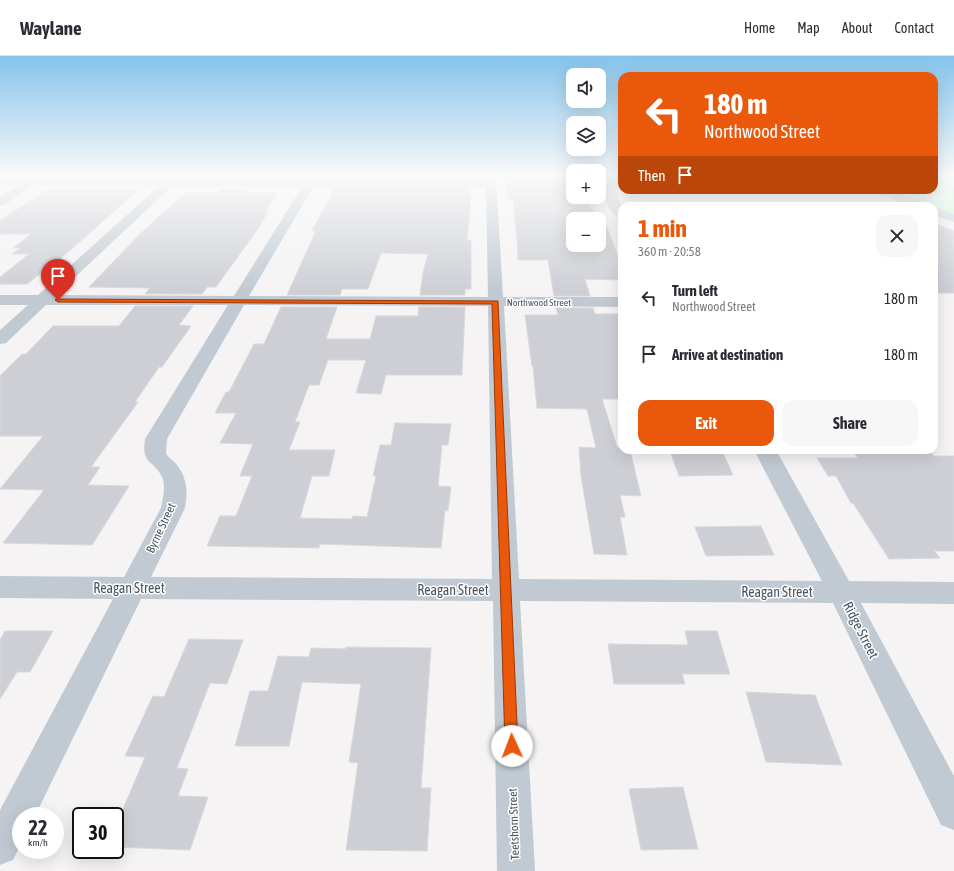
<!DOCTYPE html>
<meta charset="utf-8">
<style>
body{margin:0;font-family:"Asap Condensed",sans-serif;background:#f7f7f7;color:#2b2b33;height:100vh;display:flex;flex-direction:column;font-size:15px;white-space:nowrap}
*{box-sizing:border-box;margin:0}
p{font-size:13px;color:#7c7c81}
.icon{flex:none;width:22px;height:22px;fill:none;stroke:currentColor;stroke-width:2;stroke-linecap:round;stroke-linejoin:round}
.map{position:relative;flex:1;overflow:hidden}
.drawer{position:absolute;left:618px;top:146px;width:320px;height:252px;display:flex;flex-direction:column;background:#fff;border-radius:12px;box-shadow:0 4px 16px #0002}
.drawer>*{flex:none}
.banner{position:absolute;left:618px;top:16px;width:320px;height:122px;border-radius:12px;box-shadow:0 4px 16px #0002;background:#ea580c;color:#fff;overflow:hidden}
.controls{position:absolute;left:566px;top:12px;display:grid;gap:8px}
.controls a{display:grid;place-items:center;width:40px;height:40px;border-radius:8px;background:#fff;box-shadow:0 4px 16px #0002;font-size:20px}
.speed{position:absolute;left:12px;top:751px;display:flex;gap:8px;font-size:20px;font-weight:700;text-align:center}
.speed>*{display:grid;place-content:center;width:52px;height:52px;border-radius:50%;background:#fff;box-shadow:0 4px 16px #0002;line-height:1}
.speed small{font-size:10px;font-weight:400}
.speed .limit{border:2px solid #111;border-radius:6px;background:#fff;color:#111}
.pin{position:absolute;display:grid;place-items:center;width:34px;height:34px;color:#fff;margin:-41px -17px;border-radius:50% 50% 50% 0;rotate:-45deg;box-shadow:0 0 4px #0007}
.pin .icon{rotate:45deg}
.me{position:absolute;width:44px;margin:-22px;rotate:358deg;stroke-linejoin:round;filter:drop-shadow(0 0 3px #0008)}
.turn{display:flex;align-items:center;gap:14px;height:84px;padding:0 20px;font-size:18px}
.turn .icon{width:52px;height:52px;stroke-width:2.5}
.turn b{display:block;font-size:28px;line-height:34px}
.then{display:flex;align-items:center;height:38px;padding:0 20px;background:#0003;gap:8px;font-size:15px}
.round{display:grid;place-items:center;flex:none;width:42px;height:42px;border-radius:12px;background:#f7f7f7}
.overview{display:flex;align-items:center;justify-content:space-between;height:68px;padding:0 20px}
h1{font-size:24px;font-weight:700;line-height:30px;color:#ea580c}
.button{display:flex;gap:8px;margin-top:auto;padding:8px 20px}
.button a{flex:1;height:46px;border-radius:12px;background:#ea580c;color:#fff;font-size:16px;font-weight:700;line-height:46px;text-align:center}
.button a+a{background:#f7f7f7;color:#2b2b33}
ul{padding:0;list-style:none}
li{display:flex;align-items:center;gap:12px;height:56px;padding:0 20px}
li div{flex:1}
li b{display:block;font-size:15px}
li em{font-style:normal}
header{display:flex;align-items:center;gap:24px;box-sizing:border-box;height:56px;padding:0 20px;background:#fff;border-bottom:1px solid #e1e1e2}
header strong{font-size:19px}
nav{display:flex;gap:22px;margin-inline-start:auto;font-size:14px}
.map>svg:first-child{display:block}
.green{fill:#c3f1d5}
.building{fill:#cdcfd5;stroke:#d7d9de}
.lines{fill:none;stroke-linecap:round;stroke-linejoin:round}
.street{fill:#c1cad2;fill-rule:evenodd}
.secondary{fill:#c1cbd6;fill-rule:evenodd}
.route{fill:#ea580c;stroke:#983908}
.labels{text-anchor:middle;stroke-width:3;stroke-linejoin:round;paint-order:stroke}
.far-street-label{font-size:10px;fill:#4a5661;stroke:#fff}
.street-label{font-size:12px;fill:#4a5661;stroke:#fff}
.near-street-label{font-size:14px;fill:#4a5661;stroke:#fff}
</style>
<header>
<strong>Waylane</strong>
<nav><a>Home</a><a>Map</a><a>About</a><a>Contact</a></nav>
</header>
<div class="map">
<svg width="954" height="815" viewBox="0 0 954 815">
<rect width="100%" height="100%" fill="#f5f3f3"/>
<polygon class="green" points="934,121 954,121 954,158 889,134 934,134"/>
<g class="building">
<polygon points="341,121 470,121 470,123 340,123"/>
<polygon points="506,121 557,121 558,125 573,125 573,141 586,141 591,154 594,154 597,163 573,163 573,189 599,189 599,167 600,169 606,169 622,210 622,224 585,223 590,240 554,240 548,204 518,204 517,182 513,143 508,143"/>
<polygon points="335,132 470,132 470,152 467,184 471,184 471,233 465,233 465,239 420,239 423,217 428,198 381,197 368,233 342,233 340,239 287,239 316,175 312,175"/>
<polygon points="76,133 138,134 67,197 27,228 0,228 0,221 29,198 12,198 21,192 13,192 31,178 0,178 0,164 48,134"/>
<polygon points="221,133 247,133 244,137 277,137 265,156 268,156 257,174 216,231 207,231 202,238 145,238 150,232 89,231 139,179 185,137 218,136"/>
<polygon points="934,167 954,175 954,237 934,237"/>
<polygon points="135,250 193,250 179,269 191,270 162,311 159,311 135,346 138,346 91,411 100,411 88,429 129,430 92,489 3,487 44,434 0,433 43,380 0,380 0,320 22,298 26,298 53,270 119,270"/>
<polygon points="281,251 337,251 326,283 370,283 376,260 418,260 419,251 465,251 462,319 386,319 381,338 356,337 366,304 328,304 319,329 309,329 295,366 300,366 289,394 335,394 329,420 312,420 300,462 352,463 353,460 367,461 376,420 373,420 380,389 391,389 395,367 451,368 448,389 442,389 438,430 451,431 448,455 445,454 441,492 320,488 319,492 207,490 220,460 236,460 252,420 240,420 253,388 220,387 236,357 215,357 226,336 229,336 254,288 264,288"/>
<polygon points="556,252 593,252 595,258 622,258 622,343 602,343 617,391 622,391 622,394 630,394 641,440 620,439 625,461 620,461 627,499 594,498 581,420 579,391 596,392 587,353 537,352 533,310 532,310 525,259 558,259"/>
<polygon points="852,394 929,394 934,400 954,400 954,495 934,495 940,502 889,503 853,447 851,447 836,420 828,420 817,402 858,402"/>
<polygon points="723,397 733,419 679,420 671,398"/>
<polygon points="761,470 774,499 706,500 695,471"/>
<polygon points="5,575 53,575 30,616 17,616 0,643 0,584"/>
<polygon points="685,575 717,575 730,618 682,618 685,628 614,628 608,588 688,589"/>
<polygon points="189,583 243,584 227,628 210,627 177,712 188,713 178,740 208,741 190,794 115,791 115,772 145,701 125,700 153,640 164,641"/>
<polygon points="346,591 431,592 421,732 431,732 427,795 346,794 358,707 349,706 361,628 302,626 289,690 235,690 250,635 268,635 278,600 309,601 311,592 345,593"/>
<polygon points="746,636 815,639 842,709 766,706"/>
<polygon points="683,731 698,793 641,794 629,733"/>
</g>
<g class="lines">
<g class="street">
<path d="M169,121H177L178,123L306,124L308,121H318L317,124L486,125V121H496L503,241H622V251L504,250L519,523L822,525L754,394H776L849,525L954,526V548L861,547L954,720V774L941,769L833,547L520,545L535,815H497L493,545L141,543L35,760H21V788L13,804L0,809V754L113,543L0,542V520L124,521L161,452C163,442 166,430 162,421C154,404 141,409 145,383L228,249H46L6,287L0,288V274L28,249H0V239H38L159,130L34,129L4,149L0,150V141L19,129H0V123H166ZM172,130L302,131L234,240L56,239ZM313,131H486L488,241L249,240ZM244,249L488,250L492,523L151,521L185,452C188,436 187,422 177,409C173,404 168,402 166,397L167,383Z"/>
<path d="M611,121H621C611,135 619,138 622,152C623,155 622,159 622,162C605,158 601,133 611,121Z"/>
</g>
<g class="secondary">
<polygon points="872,134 889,134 925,147 927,150 910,150 874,136"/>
<polygon points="934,151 954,158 954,166 934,159"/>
</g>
</g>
<linearGradient id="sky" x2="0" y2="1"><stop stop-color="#85c3ea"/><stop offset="0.51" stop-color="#fafafa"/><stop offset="1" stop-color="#fafafa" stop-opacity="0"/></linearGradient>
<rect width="954" height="235" fill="url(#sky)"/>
<polygon class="route" points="56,243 498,245 518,690 516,695 512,697 507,695 505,690 492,248 58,246 55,244"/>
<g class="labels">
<g class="far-street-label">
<text x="539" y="250">Northwood Street</text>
</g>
<g class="street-label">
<text transform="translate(161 472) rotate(-65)" y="4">Byrne Street</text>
<text transform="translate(514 768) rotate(-92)" y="4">Teetshorn Street</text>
</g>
<g class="near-street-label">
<text x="129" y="537">Reagan Street</text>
<text x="453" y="539">Reagan Street</text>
<text x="777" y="541">Reagan Street</text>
<text transform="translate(861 574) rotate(63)" y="5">Ridge Street</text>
</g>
</g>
</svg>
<div class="controls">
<a><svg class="icon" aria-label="sound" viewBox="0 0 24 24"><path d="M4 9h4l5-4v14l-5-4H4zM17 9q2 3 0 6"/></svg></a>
<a><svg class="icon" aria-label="layers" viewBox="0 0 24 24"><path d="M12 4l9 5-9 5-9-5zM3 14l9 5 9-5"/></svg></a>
<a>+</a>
<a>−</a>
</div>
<div class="speed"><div>22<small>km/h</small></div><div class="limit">30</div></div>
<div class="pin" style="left:58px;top:244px;background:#d93025"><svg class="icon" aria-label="arrive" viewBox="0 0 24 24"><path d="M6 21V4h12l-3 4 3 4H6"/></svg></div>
<svg class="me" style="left:512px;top:690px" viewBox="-20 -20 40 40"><circle r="19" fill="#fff"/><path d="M0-13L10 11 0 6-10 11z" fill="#ea580c"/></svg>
<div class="banner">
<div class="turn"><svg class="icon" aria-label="left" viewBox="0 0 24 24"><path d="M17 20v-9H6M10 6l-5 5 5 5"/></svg><div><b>180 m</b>Northwood Street</div></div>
<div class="then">Then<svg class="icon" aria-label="arrive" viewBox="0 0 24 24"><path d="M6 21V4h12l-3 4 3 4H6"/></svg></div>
</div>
<section class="drawer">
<div class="overview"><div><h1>1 min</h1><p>360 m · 20:58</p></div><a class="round"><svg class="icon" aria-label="close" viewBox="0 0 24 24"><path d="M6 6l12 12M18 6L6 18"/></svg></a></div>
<ul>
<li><svg class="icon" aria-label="left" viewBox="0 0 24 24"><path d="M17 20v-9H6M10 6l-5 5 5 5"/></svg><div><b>Turn left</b><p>Northwood Street</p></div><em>180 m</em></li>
<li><svg class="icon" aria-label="arrive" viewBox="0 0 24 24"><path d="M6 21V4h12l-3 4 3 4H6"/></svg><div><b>Arrive at destination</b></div><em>180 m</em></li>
</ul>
<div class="button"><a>Exit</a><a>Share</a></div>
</section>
</div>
